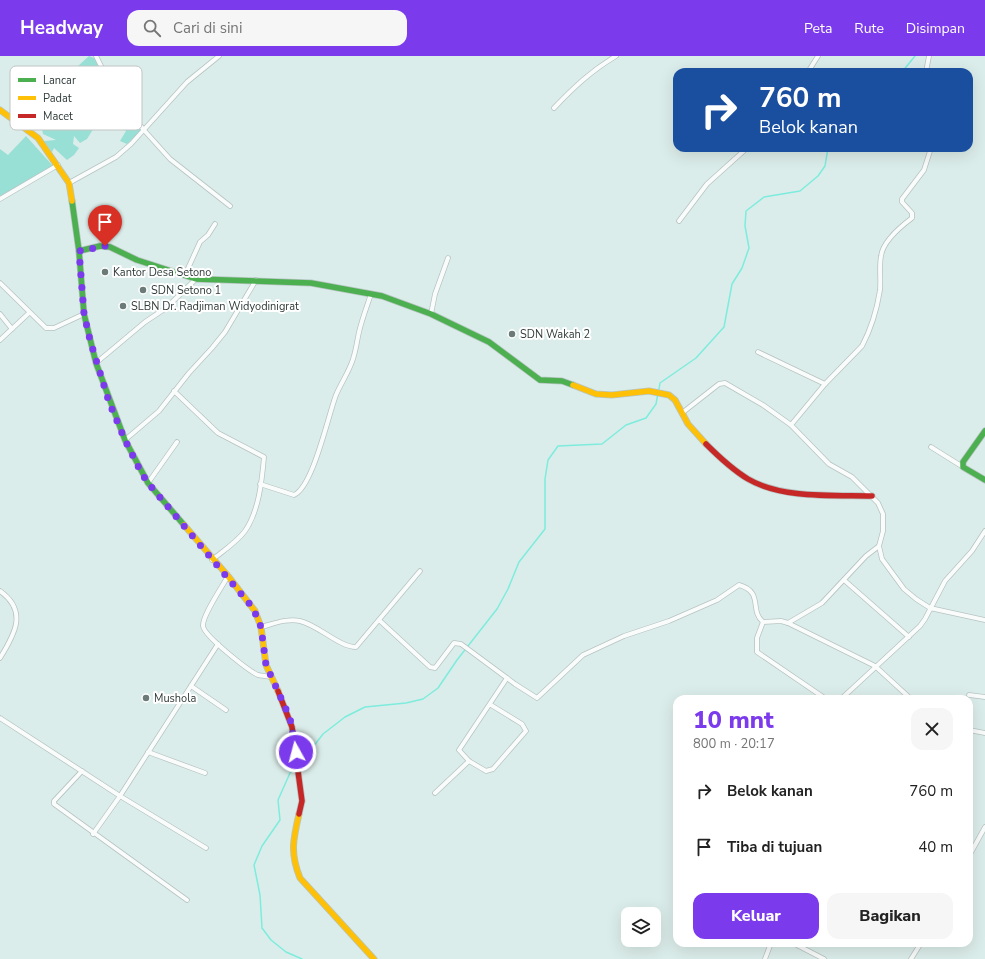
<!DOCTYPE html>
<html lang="id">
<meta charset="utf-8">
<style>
body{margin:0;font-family:"Nunito Sans",sans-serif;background:#f6f6f6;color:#222;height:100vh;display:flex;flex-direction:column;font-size:15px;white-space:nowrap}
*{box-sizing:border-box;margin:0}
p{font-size:13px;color:#767676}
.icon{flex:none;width:22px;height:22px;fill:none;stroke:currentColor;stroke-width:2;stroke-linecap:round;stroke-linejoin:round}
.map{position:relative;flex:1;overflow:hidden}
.sheet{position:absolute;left:673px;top:639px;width:300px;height:252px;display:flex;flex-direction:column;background:#fff;border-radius:12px;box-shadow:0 4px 16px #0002}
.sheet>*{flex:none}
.banner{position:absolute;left:673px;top:12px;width:300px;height:84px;border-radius:12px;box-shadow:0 4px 16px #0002;background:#1a4fa0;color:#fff;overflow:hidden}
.buttons{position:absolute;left:621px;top:851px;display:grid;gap:8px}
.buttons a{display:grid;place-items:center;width:40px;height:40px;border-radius:8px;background:#fff;box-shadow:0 4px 16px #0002;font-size:20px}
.pin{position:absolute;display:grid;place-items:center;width:34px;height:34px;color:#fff;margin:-41px -17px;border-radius:50% 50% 50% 0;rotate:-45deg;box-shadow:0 0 4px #0007}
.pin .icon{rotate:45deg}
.me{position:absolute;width:44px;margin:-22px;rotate:353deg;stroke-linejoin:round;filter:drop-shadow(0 0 3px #0008)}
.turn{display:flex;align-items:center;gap:14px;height:84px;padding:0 20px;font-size:18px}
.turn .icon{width:52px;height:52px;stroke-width:2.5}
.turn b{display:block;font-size:28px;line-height:34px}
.round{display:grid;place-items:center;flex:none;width:42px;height:42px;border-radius:12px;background:#f6f6f6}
.headline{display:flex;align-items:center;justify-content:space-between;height:68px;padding:0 20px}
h1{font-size:24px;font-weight:800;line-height:30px;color:#7c3aed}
.primary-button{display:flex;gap:8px;margin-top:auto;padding:8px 20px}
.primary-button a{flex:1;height:46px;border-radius:12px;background:#7c3aed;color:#fff;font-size:16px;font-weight:800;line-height:46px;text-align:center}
.primary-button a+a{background:#f6f6f6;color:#222}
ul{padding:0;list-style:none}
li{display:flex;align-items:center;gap:12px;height:56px;padding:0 20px}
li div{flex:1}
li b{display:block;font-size:15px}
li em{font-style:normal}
header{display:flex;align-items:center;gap:24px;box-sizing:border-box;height:56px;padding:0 20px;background:#7c3aed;color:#fff}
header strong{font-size:19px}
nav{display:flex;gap:22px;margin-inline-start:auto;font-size:14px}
.search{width:280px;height:36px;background:#f6f6f6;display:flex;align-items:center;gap:10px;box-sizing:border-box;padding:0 14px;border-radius:12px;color:#767676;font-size:15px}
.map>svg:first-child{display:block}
.green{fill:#98dfd5}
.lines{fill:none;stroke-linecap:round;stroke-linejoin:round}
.stream{stroke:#7decdd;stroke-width:1.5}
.street-casing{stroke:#b6c4c2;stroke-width:5.5}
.fast-casing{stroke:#b6c4c2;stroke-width:7}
.slow-casing{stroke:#b6c4c2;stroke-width:7}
.jam-casing{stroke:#b6c4c2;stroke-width:7}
.street{stroke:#fafcfc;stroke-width:4}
.fast{stroke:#4caf50;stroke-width:5.5}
.slow{stroke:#ffc107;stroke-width:5.5}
.jam{stroke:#c62828;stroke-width:5.5}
.route{stroke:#7c3aed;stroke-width:7;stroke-dasharray:0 12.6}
.poi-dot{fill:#6c7b78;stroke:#fff;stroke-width:1.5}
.labels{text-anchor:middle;stroke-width:4;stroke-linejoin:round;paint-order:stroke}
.poi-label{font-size:11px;fill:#313d3b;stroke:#fff;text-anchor:start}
.key{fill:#fff;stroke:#c1c5c4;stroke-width:1}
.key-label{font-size:11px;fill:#313d3b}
</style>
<header>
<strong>Headway</strong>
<div class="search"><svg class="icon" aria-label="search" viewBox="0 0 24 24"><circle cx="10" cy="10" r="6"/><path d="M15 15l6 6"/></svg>Cari di sini</div>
<nav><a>Peta</a><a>Rute</a><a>Disimpan</a></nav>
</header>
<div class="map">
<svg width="985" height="903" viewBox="0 0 985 903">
<rect width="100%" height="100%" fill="#dbedea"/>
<g class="green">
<polygon points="89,0 99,4 113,34 143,73 127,88 120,85 126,75 111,59 102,59 87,83 80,87 74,80 73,88 79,92 74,99 67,104 54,92 52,96 44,85 56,84 43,78 40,63 36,67 33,62 30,65 25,63 39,24 78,10"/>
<polygon points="26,80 53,110 0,140 0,93 8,99"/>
</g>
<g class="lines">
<g class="stream">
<polyline points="902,16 915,0"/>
<polyline points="659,333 660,327 696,302 724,271 732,228 742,212 749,192 745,170 746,155 764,141 800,135 818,120 825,110 828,92"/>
<polyline points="300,708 323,678 345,661 365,651 406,647 423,643 438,632 457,604 497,553 508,533 519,506 545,473 545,423 548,404 558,390 602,388 626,369 646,362 656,348 658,337"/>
<polyline points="296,712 290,717 278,744 280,764 262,790 254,809 260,839 262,872 271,884 286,896 302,903"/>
</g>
<defs>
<g id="street">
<polyline points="96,0 113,34 143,73 170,103 230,150"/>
<polyline points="808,16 818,0"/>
<polyline points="926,16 929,0"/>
<path d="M554,52C574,31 591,15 616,0"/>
<polyline points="69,127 116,101 131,88 187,26 219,0"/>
<polyline points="0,143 58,109"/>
<polyline points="679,165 707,128 747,92"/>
<polyline points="185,219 200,186 208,179 215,168"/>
<polyline points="0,227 46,272 54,272 84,258"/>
<polyline points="0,258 12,273"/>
<polyline points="431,258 435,238 448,202"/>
<polyline points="0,284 29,257"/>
<polyline points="758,296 825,328"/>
<polyline points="96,307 145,266 166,252 196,223"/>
<path d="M174,335L218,377L264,401C262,424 259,455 245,475C237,486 223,495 212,504"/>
<polyline points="682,357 719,328 725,327 763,349 791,369 829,408 852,421 878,447 883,458 883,475 879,490 882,503 904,533 916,543 930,552 985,564"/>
<path d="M791,369L825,328L862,290C871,273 877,253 880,234C881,223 879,211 881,200C883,185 900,171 912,162V157L902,146V143L924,114L931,92"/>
<polyline points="125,384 159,355 189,317 212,292 225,276 256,224"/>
<polyline points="931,391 963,411"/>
<polyline points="148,427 177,386"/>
<path d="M260,428L294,439C313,431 328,360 336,339C341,327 349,316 353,303C356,294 357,285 359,276C362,263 367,250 371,238"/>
<path d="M228,520C222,531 202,560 203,570C204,580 249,615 258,619C262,620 267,620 271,621"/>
<polyline points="844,524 909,581"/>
<path d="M0,535C28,555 15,578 0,602"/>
<path d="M379,564L430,611L435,612L454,587L461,588L515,628L537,642L583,599L624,580L669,565L717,544L739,529C764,536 749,554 763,566L781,565L788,567L875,610L911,643"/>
<polyline points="763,566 757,582 757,596 826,643"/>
<polyline points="788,567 822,547 866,500 879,490"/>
<path d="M261,571C273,568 287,562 300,565C318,569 339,591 356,591L420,515"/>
<polyline points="191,630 226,654"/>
<polyline points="969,639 985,641"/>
<polyline points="841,643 920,570 925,563 945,525 972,495 985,475"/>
<polyline points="491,649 522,668 526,675 493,713 486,715 469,705 459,694 507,622"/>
<polyline points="0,662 120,740 206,792"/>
<polyline points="969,674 985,677"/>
<polyline points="148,696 205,717"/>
<polyline points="82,715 54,745 54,748 187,844"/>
<polyline points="435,737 469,705"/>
<polyline points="93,778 120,740 218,588"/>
<polyline points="969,800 985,771"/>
<polyline points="793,887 824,903"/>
<polyline points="765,903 771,887"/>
<polyline points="911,903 921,887"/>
</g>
<g id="fast">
<polyline points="72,145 79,195 84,258 96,307 125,384 148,427 184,469"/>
<polyline points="79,195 100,190 110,191 137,204 196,223 311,227 382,240 431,258 489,286 540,324 562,325 573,329"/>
<polyline points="985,375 963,406 963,411 985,424"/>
</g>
<g id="slow">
<polyline points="0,54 38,82 69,127 72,145"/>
<polyline points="573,329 596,338 612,339 649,335 669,339 675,344 688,368 706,388"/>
<polyline points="184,469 228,520 255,555 261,571 266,609 278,635"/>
<path d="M299,758C293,784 290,797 300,822L374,903"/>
</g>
<g id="jam">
<path d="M706,388C719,401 733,414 748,423C782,443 834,439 872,440"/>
<polyline points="278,635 292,671 302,745 299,758"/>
</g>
</defs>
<use href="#street" class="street-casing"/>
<use href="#fast" class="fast-casing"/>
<use href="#slow" class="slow-casing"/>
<use href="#jam" class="jam-casing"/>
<use href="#street" class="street"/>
<use href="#fast" class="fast"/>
<use href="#slow" class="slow"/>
<use href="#jam" class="jam"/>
</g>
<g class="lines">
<polyline class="route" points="105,190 79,195 84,258 90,284 109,346 125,384 141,416 148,427 253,552 261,571 266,609 290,662 296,696"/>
</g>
<g class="poi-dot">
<circle cx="105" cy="216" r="4"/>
<circle cx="143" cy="234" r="4"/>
<circle cx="123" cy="250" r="4"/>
<circle cx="512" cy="278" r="4"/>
<circle cx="146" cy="642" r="4"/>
</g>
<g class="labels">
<g class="poi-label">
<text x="113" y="220">Kantor Desa Setono</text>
<text x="151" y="238">SDN Setono 1</text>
<text x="131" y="254">SLBN Dr. Radjiman Widyodinigrat</text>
<text x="520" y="282">SDN Wakah 2</text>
<text x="154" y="646">Mushola</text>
</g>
</g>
<rect x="10" y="10" width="132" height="64" rx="6" class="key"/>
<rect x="18" y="22" width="18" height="4" fill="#4caf50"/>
<rect x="18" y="40" width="18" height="4" fill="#ffc107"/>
<rect x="18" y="58" width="18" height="4" fill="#c62828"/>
<g class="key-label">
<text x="43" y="28">Lancar</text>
<text x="43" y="46">Padat</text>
<text x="43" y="64">Macet</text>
</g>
</svg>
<div class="buttons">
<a><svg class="icon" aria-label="layers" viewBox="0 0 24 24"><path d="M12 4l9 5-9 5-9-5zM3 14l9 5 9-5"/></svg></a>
</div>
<div class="pin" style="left:105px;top:190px;background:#d93025"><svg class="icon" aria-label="arrive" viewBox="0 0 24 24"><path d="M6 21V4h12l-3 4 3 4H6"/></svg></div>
<svg class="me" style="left:296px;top:696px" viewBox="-20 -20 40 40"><circle r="17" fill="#7c3aed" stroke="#fff" stroke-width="3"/><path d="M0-11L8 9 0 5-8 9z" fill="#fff"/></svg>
<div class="banner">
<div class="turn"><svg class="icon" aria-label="right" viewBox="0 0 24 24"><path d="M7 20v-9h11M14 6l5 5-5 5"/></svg><div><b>760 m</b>Belok kanan</div></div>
</div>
<section class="sheet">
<div class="headline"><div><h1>10 mnt</h1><p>800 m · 20:17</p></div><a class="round"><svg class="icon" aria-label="close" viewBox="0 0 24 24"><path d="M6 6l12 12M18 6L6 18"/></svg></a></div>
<ul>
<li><svg class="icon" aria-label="right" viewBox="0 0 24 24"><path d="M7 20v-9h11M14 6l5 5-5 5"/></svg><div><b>Belok kanan</b></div><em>760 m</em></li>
<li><svg class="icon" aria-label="arrive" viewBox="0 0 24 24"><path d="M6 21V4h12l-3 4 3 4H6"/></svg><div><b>Tiba di tujuan</b></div><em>40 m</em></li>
</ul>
<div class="primary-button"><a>Keluar</a><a>Bagikan</a></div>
</section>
</div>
